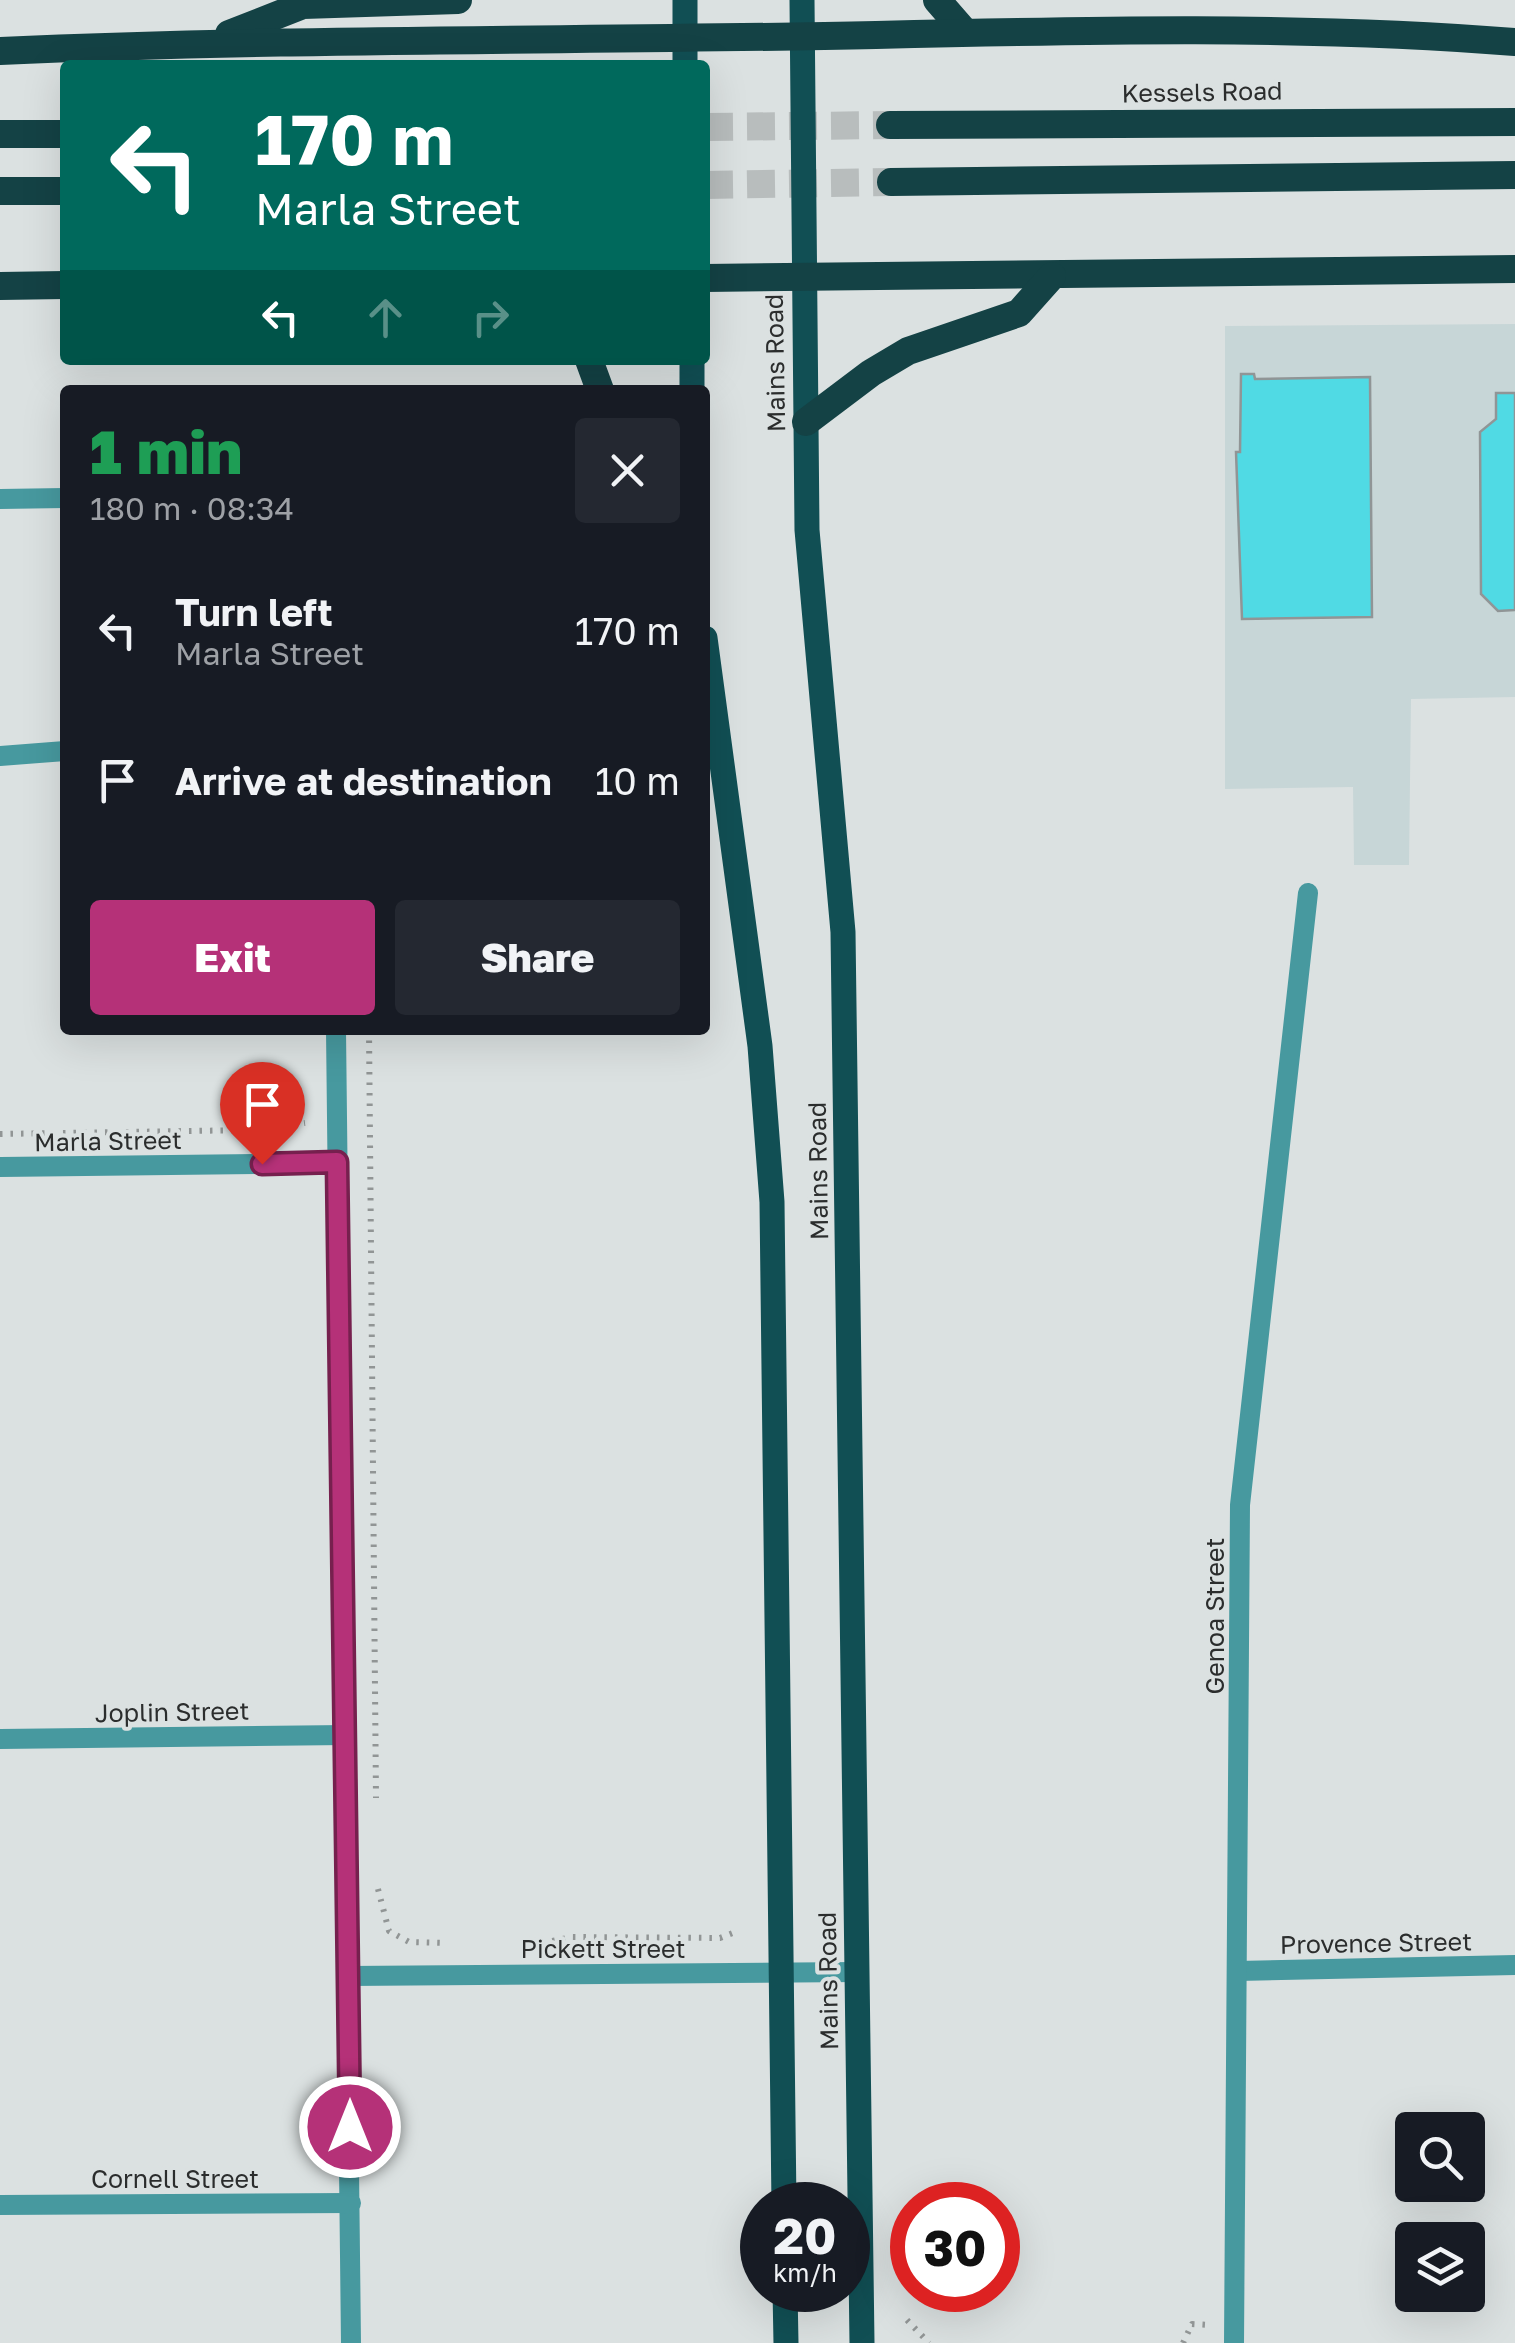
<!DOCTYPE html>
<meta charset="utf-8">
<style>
body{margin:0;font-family:"Golos Text",sans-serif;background:#242831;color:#f1f3f6;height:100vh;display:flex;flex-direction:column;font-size:38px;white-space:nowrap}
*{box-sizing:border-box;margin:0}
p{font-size:32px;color:#9ea1a6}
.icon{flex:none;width:55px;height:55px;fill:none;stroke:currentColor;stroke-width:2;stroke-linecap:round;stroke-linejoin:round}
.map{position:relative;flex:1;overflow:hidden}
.panel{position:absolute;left:60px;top:385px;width:650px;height:650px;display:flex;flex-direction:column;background:#171b24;border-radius:10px;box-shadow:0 10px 40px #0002}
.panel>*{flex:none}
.hud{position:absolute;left:60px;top:60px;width:650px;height:305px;border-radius:10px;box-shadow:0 10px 40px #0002;background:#00695c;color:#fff;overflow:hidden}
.buttons{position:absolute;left:1395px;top:2112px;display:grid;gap:20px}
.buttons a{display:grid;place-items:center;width:90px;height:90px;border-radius:10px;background:#171b24;box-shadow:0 10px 40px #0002;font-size:50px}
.speed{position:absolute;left:740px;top:2182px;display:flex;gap:20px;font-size:50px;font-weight:700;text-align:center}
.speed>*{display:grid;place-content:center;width:130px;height:130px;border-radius:50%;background:#171b24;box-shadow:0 10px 40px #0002;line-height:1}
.speed small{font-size:25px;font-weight:400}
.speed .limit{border:15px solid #d22;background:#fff;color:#111}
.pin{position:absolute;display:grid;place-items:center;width:85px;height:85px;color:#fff;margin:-102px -42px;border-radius:50% 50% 50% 0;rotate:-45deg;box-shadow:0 0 10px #0007}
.pin .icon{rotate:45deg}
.me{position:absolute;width:110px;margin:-55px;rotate:0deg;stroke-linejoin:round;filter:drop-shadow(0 0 8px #0008)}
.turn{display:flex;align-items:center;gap:35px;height:210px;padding:0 30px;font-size:45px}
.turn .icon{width:130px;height:130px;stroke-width:2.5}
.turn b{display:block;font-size:70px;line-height:85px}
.lanes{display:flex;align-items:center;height:95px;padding:0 30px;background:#0003;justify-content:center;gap:50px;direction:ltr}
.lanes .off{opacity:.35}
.round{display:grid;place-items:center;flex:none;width:105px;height:105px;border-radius:10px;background:#242831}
.summary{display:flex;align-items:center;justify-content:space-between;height:170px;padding:0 30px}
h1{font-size:60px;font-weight:800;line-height:75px;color:#1e9e55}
.cta{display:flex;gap:20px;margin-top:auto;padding:20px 30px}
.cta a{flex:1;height:115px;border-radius:10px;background:#b53178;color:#fff;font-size:40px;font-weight:800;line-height:115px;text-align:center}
.cta a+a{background:#242831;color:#f1f3f6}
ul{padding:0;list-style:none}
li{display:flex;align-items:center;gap:30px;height:150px;padding:0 30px}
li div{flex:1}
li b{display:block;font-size:38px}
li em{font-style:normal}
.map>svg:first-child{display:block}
.built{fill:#c7d6d7}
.building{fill:#50dae4;stroke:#909596;stroke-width:2.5}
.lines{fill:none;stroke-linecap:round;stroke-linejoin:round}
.trunk-tunnel{stroke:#b8bdbd;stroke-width:28;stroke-dasharray:28 14;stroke-linecap:butt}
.path{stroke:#919595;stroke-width:6;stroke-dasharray:2.5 8;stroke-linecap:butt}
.minor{stroke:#47999f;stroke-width:20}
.primary{stroke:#114f54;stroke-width:25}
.trunk{stroke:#144245;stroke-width:28}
.route-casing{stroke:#76204e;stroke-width:25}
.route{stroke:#b53178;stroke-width:18}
.labels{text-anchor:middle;stroke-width:8;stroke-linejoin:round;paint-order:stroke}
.street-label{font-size:25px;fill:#2b2d2d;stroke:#dbe1e1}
</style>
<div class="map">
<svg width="1515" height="2343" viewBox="0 0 1515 2343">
<rect width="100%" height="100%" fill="#dbe1e1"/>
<polygon class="built" points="1515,324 1515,697 1411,699 1409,865 1354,865 1353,787 1225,789 1225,326"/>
<g class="building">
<polygon points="1241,374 1254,374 1255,379 1370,377 1372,617 1242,619 1236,452 1240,452"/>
<polygon points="1496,393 1515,393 1515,610 1498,611 1481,594 1480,432 1496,419"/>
</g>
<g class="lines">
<g class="trunk-tunnel">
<polyline points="705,127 890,125"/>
<polyline points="705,185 891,182"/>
</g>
<g class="path">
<polyline points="369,1030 376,1798"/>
<polyline points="0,1134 250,1130 305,1123"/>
<polyline points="378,1889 389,1931 409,1942 445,1943"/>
<polyline points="542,1943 572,1937 720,1938 738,1931"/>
<polyline points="907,2320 929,2343"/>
<polyline points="1183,2343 1192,2324 1209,2325"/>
</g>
<g class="minor">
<polyline points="0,499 65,498"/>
<polyline points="0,756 65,751"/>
<polyline points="336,1030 351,2343"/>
<polyline points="0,1167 337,1163"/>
<polyline points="0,1739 346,1735"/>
<polyline points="1237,1971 1515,1965"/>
<polyline points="349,1976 858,1972"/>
<polyline points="0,2205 351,2203"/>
<polyline points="1234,2343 1240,1505 1308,893"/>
</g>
<g class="primary">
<polyline points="685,0 685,65"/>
<polyline points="802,0 807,530 843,932 862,2343"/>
<polyline points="692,390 692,360"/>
<polyline points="705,638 760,1046 772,1202 784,2205"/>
<polyline points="785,2290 786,2343"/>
</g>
<g class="trunk">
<polyline points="937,0 963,30"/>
<polyline points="229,34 303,5 458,0"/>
<path d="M0,51C292,38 584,41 876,35C1088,30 1303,25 1515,42"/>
<polyline points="890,125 1515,122"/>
<polyline points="0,134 65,134"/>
<polyline points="891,182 1515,175"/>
<polyline points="0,191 65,191"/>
<polyline points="705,278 1515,269"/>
<polyline points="0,286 65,285"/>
<polyline points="589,360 600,390"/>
<polyline points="806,422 871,373 908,351 1019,313 1052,276"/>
</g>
</g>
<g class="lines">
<defs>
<polyline id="route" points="262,1164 337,1162 350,2127"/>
</defs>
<use href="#route" class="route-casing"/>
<use href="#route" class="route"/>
</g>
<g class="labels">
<g class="street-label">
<text transform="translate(1202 92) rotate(-1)" y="9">Kessels Road</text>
<text transform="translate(775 363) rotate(-91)" y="9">Mains Road</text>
<text transform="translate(108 1141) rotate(-1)" y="9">Marla Street</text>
<text transform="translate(818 1171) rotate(-91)" y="9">Mains Road</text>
<text transform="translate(1215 1616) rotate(-90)" y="9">Genoa Street</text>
<text transform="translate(172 1712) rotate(-1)" y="9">Joplin Street</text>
<text transform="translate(1376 1943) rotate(-1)" y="9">Provence Street</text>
<text x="603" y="1958">Pickett Street</text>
<text transform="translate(828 1981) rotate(-91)" y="9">Mains Road</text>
<text x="175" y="2188">Cornell Street</text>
</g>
</g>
</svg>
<div class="buttons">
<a><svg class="icon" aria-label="search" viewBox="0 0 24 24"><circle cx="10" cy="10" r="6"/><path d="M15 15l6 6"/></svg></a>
<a><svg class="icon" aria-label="layers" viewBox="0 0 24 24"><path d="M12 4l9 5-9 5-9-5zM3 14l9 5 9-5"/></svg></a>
</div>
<div class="speed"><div>20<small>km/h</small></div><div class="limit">30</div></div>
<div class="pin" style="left:262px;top:1164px;background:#d93025"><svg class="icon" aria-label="arrive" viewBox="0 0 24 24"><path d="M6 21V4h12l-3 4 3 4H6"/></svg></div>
<svg class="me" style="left:350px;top:2127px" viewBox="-20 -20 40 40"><circle r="17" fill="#b53178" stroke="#fff" stroke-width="3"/><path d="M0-11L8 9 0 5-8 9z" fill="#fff"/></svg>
<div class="hud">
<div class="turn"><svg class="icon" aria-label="left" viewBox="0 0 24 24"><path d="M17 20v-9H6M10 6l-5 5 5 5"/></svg><div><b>170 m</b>Marla Street</div></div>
<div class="lanes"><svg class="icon" aria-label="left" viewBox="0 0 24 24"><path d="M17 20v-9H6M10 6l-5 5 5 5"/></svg><svg class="icon off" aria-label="ahead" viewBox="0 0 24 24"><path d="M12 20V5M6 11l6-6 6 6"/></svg><svg class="icon off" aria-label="right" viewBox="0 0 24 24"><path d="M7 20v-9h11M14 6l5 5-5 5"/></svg></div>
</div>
<section class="panel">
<div class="summary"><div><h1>1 min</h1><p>180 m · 08:34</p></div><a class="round"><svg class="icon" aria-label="close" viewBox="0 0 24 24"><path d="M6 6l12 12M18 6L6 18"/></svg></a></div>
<ul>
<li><svg class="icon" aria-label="left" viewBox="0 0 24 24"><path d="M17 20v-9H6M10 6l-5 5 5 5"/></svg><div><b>Turn left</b><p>Marla Street</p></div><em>170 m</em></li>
<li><svg class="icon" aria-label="arrive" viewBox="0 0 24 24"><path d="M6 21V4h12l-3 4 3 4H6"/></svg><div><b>Arrive at destination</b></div><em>10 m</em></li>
</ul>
<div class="cta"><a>Exit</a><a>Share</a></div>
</section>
</div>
